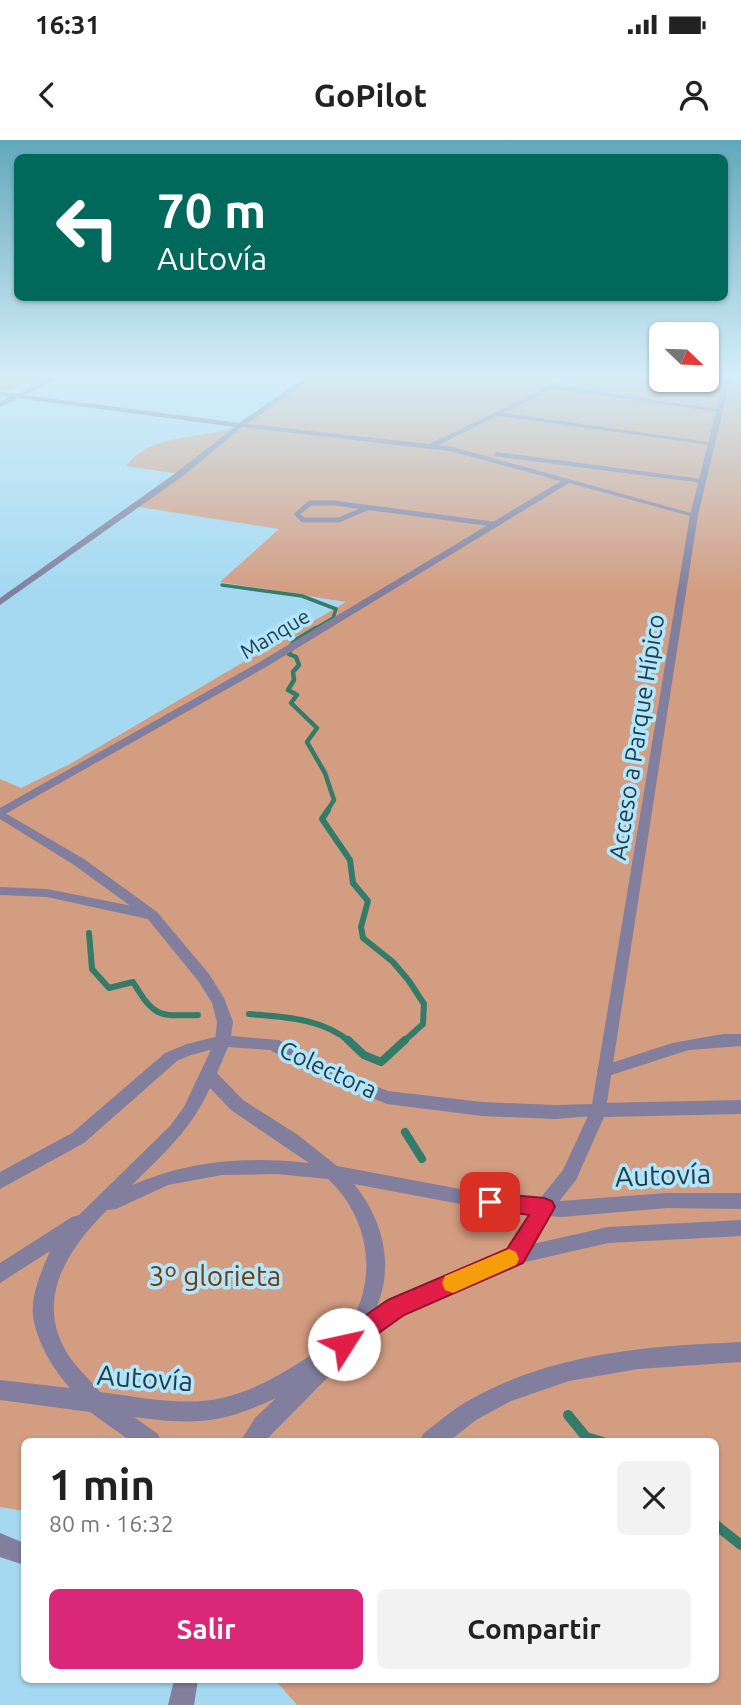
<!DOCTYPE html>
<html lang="es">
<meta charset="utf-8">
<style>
body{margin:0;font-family:Ubuntu,sans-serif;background:#f2f2f2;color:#222;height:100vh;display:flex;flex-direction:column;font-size:26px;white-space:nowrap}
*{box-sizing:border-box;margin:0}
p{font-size:23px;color:#767676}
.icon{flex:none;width:38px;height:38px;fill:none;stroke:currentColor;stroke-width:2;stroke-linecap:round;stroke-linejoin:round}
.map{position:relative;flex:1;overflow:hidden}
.panel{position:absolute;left:21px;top:1298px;width:698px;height:245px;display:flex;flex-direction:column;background:#fff;border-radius:10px;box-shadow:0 2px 5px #0004}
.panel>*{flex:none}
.banner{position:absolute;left:14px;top:14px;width:714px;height:147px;border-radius:10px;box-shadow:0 2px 5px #0004;background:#00695c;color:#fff;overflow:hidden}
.needle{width:46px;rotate:113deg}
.tools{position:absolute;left:649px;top:182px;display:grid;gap:14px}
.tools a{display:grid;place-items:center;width:70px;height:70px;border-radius:10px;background:#fff;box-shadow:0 2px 5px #0004;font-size:35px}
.pin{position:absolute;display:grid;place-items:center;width:60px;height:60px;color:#fff;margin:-30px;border-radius:14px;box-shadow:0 4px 10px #0006}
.me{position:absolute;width:77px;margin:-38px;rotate:55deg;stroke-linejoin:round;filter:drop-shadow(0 0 5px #0008)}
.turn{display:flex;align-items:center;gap:24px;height:147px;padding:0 28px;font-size:32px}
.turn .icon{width:91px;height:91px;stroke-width:2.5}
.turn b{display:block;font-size:49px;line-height:60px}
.round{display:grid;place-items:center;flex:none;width:74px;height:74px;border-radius:10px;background:#f2f2f2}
.headline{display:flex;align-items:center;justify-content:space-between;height:119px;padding:0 28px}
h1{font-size:42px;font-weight:700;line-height:52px}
.button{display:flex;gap:14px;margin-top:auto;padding:14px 28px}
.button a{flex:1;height:80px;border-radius:10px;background:#db2777;color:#fff;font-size:28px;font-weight:700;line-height:80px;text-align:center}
.button a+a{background:#f2f2f2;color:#222}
.status{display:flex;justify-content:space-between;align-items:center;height:49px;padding:0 35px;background:#fff;direction:ltr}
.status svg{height:19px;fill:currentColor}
header{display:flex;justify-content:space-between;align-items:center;height:91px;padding:0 28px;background:#fff;font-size:32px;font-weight:700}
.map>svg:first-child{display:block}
.green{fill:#d39d82}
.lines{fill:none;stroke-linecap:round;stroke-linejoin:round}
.stream-far4{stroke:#327c69;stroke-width:3.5}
.stream-far3{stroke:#327c69;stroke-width:4.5}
.stream-far2{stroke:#327c69;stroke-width:6}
.stream-far1{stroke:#327c69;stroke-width:8}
.stream{stroke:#327c69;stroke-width:10}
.service{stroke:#817f9d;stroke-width:5}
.minor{fill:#817f9d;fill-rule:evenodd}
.tertiary{fill:#817f9d;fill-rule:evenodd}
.route{fill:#e11d48;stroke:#92132f;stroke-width:2}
.slow{fill:#f59e0b}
.labels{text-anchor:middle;stroke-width:7;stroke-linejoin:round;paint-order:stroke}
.far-street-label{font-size:21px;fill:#263c45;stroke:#b1e6ff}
.street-label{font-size:24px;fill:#263c45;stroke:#b1e6ff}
.near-street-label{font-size:28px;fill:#263c45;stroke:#b1e6ff}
.near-park-label{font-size:28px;fill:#7a380d;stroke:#b1e6ff}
</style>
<div class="status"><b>16:31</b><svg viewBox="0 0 49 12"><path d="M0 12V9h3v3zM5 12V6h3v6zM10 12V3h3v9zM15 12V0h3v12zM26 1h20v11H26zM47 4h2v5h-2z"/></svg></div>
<header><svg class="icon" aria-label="back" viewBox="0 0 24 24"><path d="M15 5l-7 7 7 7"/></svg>GoPilot<svg class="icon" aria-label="person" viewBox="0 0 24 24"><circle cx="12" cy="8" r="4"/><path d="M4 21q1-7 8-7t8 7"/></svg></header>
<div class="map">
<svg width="741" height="1565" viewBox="0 0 741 1565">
<rect width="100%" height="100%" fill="#a4d9f1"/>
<g class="green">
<polygon points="0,233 45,233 9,251 0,250"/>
<path d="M316,233H661L662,240H707V233H741V1565H297L275,1540H716V1302H24V1371L0,1367V639L21,648L70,624L346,462L220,442L279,389L133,366L179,334L126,326C152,291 202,301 240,285C263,275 295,248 316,233Z"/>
</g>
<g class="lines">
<polyline class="stream-far4" points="222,445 302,456 336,469 333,478 313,490"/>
<polyline class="stream-far3" points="316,488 293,502 289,514 296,517 299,525 293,532 294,540 288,550 297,555 291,563 317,588 307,602 325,633 334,660 327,671"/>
<g class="stream-far2">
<polyline points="328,670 322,679 350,720 353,743 368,761 361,787 363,798 393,822 409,841 424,864 423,884 403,902"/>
<path d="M89,793L92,829L109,848L133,842C155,878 158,876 198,875"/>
<path d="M249,874C283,877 322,878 350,902"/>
</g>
<g class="stream-far1">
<polyline points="348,900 364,915 381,922 405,900"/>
<polyline points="405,992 422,1019"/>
</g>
<g class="stream">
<polyline points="568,1275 586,1297 603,1302"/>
<polyline points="716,1385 741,1405"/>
</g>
<polyline class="service" points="367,368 339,380 303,380 297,374 310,363 334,363 493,384"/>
<g class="minor">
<polygon points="59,233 67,233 24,255 239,283 312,233 319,233 247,284 429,304 578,233 586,233 561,246 723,270 720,272 554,249 504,273 715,303 711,305 498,276 438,305 453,307 698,375 694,377 569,343 266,527 0,677 0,668 258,523 561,341 450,311 242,287 183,336 0,465 0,458 177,332 235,287 18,258 0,267 0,262 10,257 0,256 0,252 17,254"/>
<polygon points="707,236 730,241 727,243 707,240"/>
<polygon points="496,312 702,339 706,341 702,343 493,316"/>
<polygon points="0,747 47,749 152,770 159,775 152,780 47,757 0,755"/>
<polygon points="723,894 741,894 741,906 689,910 605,937 599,935 597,931 599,927 672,903"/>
<polygon points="223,895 229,897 231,901 229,905 191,915 177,921 84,1003 0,1049 0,1032 72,993 165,913 187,904"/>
<polygon points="741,960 741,974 604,977 576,1040 550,1073 522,1122 515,1124 508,1122 506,1116 508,1110 538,1061 563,1030 593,965 599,963"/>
<path d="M741,1202V1222L638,1229L569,1241L511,1261L476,1280L448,1302H420L423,1294C437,1283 451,1271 466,1262C550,1213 647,1206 741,1202Z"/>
<polygon points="0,1393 24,1403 24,1425 0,1417"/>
</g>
<g class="tertiary">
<path d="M726,233H732L698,375L605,975L555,979L482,976L387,964L319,937L270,910L228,907L217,933L243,960L298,995L337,1026L503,1057L561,1061L667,1053H741V1069L667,1068L561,1077L503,1072L354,1044C384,1081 395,1127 375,1171L389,1162L515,1108L608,1087L741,1080V1096L608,1103L517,1124L403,1174L334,1223L335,1226L332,1233L264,1302H240L255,1278L276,1258C222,1284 192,1285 134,1277L158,1294L161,1302H132L90,1272L0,1260V1240L70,1248C53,1229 36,1201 33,1175C31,1154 42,1130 50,1111L0,1143V1123L72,1077L79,1075L170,986L184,967L215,901L217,882L212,863L199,842L147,778L74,725L0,679V670L84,719L157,772L209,834L224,858L233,882L231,896L279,900L331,929L388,951L482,962L555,965L592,964L690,375ZM210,948L231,970L309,1023C248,1016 189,1020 132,1045C165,1012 190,991 210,948ZM277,1034L328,1039C370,1078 379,1140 347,1189C342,1196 332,1200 326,1205C293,1227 261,1249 222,1258C183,1267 140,1257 100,1252C91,1241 80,1231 71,1219C32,1163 66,1111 107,1070L116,1069L168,1045L222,1035Z"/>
<polygon points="174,1540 198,1540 194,1565 168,1565"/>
</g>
</g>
<linearGradient id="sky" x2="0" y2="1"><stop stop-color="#61a8bb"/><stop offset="0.52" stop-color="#d6eef9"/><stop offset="1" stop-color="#d6eef9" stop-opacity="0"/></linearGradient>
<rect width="741" height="452" fill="url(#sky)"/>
<polygon class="route" points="490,1053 544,1058 552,1061 555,1067 523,1123 404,1175 352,1212 344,1215 336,1212 333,1204 336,1196 388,1160 507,1109 529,1075 483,1068 480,1062 483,1055"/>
<polygon class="slow" points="509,1109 516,1112 519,1119 516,1125 453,1153 445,1150 442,1143 445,1136"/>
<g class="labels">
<g class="far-street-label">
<text transform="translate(275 494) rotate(-31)" y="7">Manque</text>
</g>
<g class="street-label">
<text transform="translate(637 597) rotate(-81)" y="8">Acceso a Parque Hípico</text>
<text transform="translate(328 930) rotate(25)" y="8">Colectora</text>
</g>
<g class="near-street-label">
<text transform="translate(663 1035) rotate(-2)" y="10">Autovía</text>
<text transform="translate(145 1238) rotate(4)" y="10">Autovía</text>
</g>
<g class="near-park-label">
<text x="215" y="1146">3º glorieta</text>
</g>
</g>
</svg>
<div class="tools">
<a><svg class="needle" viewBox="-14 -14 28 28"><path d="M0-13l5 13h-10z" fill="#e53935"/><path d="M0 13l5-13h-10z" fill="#767676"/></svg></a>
</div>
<div class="pin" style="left:490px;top:1062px;background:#d93025"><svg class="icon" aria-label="arrive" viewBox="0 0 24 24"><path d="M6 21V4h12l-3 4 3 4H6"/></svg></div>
<svg class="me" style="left:344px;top:1204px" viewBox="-20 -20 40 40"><circle r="19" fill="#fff"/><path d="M0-13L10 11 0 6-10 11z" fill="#e11d48"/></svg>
<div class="banner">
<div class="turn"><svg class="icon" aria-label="left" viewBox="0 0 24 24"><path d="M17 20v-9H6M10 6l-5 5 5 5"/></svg><div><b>70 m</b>Autovía</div></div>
</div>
<section class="panel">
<div class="headline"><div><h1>1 min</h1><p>80 m · 16:32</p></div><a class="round"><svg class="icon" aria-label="close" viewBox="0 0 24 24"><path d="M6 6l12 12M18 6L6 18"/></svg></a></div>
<div class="button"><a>Salir</a><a>Compartir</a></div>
</section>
</div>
